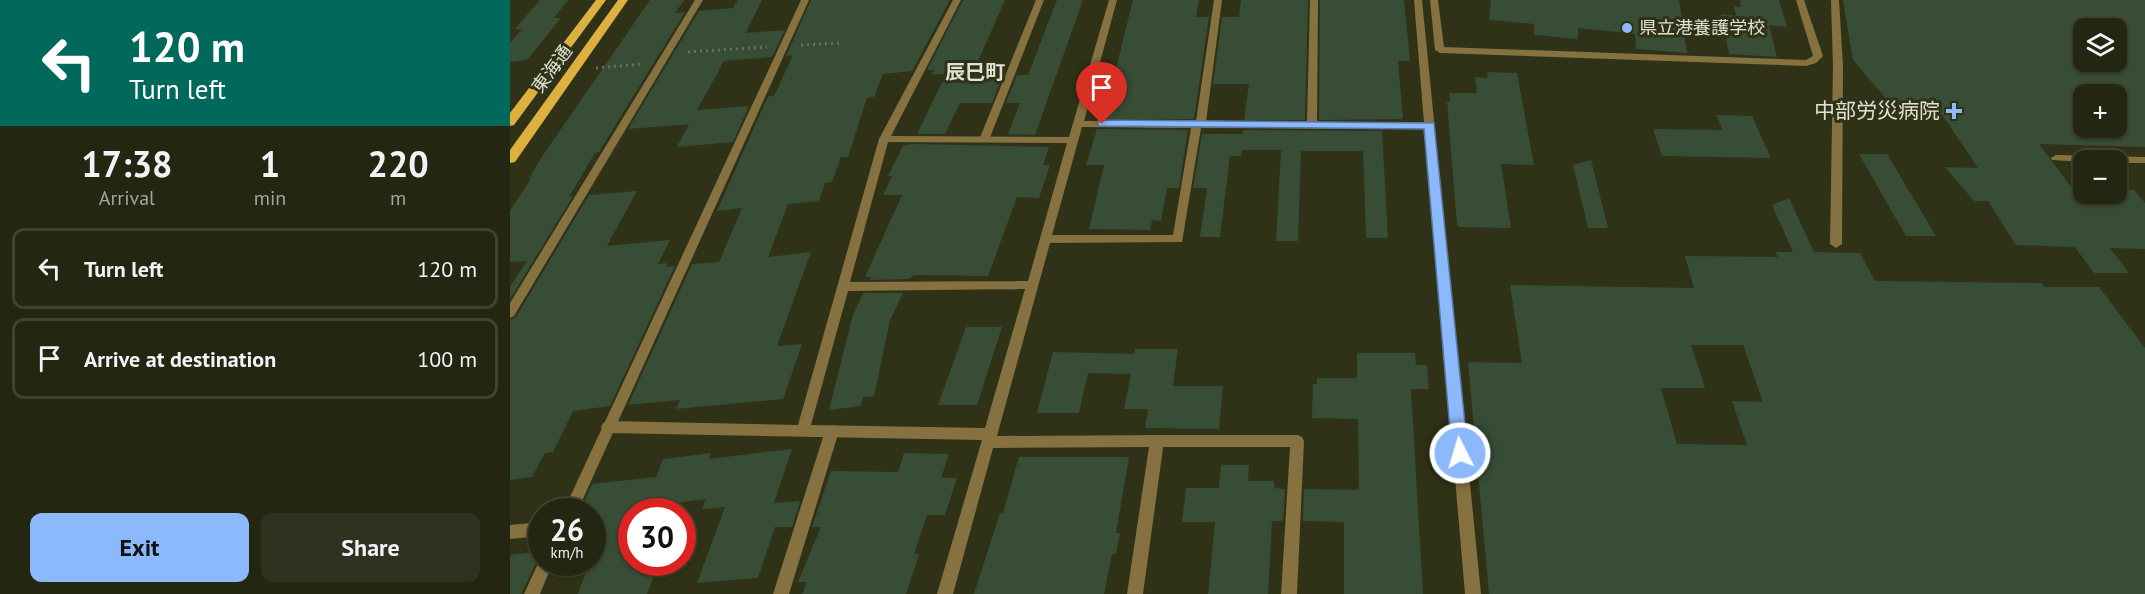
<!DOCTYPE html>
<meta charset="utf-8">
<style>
body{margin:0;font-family:"PT Sans","Noto Sans JP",sans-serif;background:#2f321e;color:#f1f3f6;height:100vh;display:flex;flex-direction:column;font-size:22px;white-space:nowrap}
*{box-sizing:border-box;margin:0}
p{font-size:20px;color:#a3a59f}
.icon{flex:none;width:33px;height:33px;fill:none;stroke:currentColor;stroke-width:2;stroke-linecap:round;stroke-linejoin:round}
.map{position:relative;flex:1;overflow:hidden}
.details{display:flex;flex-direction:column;background:#232610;width:510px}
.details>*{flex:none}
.hud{background:#00695c;color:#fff;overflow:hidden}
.tools{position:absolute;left:1563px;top:18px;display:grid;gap:12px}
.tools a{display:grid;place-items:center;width:54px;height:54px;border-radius:12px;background:#232610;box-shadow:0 2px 4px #0004,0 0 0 2px #404330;font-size:30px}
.speed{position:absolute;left:18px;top:498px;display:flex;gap:12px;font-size:30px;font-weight:700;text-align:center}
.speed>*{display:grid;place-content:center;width:78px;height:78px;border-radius:50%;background:#232610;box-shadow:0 2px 4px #0004,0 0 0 2px #404330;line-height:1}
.speed small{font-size:15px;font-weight:400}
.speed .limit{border:9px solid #d22;background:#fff;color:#111}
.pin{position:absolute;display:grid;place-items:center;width:51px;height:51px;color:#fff;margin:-62px -26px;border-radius:50% 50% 50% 0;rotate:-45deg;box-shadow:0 0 6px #0007}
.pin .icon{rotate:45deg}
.me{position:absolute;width:66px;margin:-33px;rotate:355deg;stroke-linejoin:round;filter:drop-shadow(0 0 4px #0008)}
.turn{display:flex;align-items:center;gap:21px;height:126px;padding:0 30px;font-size:27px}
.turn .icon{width:78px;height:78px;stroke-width:2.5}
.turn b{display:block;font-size:42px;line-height:51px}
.eta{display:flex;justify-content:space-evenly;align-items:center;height:102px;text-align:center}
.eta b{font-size:36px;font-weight:700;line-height:42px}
.button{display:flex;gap:12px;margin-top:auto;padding:12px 30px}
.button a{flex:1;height:69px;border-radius:12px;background:#8cb9fc;color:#111;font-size:24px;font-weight:700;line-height:69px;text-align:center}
.button a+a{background:#2f321e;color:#f1f3f6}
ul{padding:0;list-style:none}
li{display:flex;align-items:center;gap:18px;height:81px;margin:0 12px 9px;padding:0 18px;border:3px solid #404330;border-radius:12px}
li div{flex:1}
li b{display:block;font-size:22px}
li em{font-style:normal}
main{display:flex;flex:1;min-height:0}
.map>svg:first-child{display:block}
.building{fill:#374d36;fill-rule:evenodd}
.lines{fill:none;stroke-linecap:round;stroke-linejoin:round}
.path{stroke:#6c6f57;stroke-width:3;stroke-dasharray:2 4;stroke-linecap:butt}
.lane{fill:#867140;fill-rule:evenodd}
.street{fill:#867140;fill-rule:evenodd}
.primary{fill:#ddb040;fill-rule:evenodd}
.route{fill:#8cb9fc;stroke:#5b78a4;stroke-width:1.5}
.poi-dot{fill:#8cb9fc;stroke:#2f3216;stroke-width:2}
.labels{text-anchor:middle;stroke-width:6;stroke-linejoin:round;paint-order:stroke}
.far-poi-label{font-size:18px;fill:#dfe1d1;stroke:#2f3216;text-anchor:start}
.far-street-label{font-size:18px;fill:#dfe1d1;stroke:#2f3216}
.far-quarter-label{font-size:20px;font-weight:bold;fill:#dfe1d1;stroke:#2f3216}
.poi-label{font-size:21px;fill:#dfe1d1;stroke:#2f3216;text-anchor:end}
</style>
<main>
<section class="details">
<div class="hud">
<div class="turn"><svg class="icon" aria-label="left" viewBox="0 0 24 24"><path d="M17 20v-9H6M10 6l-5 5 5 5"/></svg><div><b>120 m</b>Turn left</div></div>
</div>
<div class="eta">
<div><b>17:38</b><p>Arrival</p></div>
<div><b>1</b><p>min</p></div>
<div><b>220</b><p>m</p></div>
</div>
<ul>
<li><svg class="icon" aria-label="left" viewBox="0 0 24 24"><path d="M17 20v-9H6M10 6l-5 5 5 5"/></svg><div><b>Turn left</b></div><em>120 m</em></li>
<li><svg class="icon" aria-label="arrive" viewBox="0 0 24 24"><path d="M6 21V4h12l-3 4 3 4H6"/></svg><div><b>Arrive at destination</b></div><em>100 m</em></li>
</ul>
<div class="button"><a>Exit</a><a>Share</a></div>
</section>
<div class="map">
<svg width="1635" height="594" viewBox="0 0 1635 594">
<rect width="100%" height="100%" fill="#2f3216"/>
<g class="building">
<polygon points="30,0 58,0 44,18 51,18 17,60 0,62 0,43 12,29 5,29"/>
<polygon points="140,0 174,0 165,13 175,12 89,152 85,153 59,197 63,196 0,299 0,287 17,261 0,262 0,211 22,177 19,178 31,158"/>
<polygon points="228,0 252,0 236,33 275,30 262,57 214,61 187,110 239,106 223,142 167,147 179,124 118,129 189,11 223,8"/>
<polygon points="301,0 440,0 402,71 373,74 364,97 357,98 338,157 331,157 322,182 315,183 309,201 278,204 258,257 301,252 267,346 292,344 273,399 166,409 170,400 118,405 182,264 209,262 232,208 207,211 254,105 259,96 264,96 283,55 276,56"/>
<polygon points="453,0 495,0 462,75 493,75 482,103 450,103 435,134 407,134 436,74 422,74 424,70 417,70"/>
<polygon points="547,0 573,0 525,135 498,134 510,103 496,103 507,75 518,75"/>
<polygon points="623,0 689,0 686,17 699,17 684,119 590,119 597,97 599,97"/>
<polygon points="731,0 798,0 795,120 734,120 739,84 703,84 712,17 729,17"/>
<polygon points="810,0 894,0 900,61 888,61 893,119 809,120"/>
<polygon points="981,0 1169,0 1177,53 1126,49 1125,34 1068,28 1068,39 1024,35 1024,24 979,20"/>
<polygon points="1230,0 1269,0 1277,27 1259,25 1267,57 1219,54 1211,14 1226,16 1224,6 1231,7"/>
<path d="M1333,0H1635V147L1529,144L1562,188H1574V194H1606V189L1624,190L1635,203V249L1600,248L1619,273H1584L1565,247L1506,245L1478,201H1464L1435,167L1468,168L1429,110L1385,109L1343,60ZM1574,28H1606V62H1574ZM1574,94H1606V128H1574Z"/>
<polygon points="977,72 1007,73 1024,165 991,164 1001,228 950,227 947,225 937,102 940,102 939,93 967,93 965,77 978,78"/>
<polygon points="1206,115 1242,116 1261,158 1152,156 1143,129 1213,130"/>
<polygon points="587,129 678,130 669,188 657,188 651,221 642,220 640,230 579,229 594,165 576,165"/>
<polygon points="733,130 872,131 878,238 856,238 853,151 791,151 788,241 766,241 771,150 732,150 731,156 720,156 710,237 690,237 697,188 683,188 692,134 733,134"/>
<polygon points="402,144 539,147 533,165 540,165 529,198 507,197 478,276 404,275 399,279 359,280 361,277 355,277 392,195 373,195 382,176 378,176 393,146"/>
<polygon points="1349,154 1377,154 1426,236 1396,236"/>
<polygon points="1081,160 1098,228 1078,228 1063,165"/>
<polygon points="127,191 97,246 160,240 148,264 157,263 156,267 165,266 100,406 63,411 43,452 35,453 22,477 0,480 0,320 6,317 79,195"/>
<path d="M1279,198L1304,252L1350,253L1365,281L1532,283L1534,287H1589L1635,348V594H979L958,362L1012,363L1000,285L1184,288L1175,256L1268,257L1265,252H1283L1262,205ZM1181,345H1233L1253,402L1222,401L1237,445L1167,444L1151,388H1195Z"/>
<polygon points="353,293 393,293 380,320 364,396 353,397 351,406 319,410 343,315"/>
<polygon points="456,327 492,327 467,405 428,405"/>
<polygon points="625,349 668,349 663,386 713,386 709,429 635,428 638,409 614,409 621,374 578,373 569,413 527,413 543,352 625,354"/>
<polygon points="847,353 905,353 906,365 917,365 919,389 901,389 913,594 834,594 834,522 793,521 794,489 849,490 848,419 802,418 803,384 807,384 807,378 847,378"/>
<polygon points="282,449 264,503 290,501 282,527 265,527 248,578 187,583 215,507 192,509 196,499 122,509 122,562 149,562 137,594 68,594 80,562 82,562 82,512 70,512 82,484 146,477 153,459 201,453 199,459"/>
<polygon points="394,453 439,454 431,478 447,478 435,515 417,515 404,554 409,554 396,594 292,594 297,582 288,582 311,527 302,527 321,471 388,472"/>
<polygon points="509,457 619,457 606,533 610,533 606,554 602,554 594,594 464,594 490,513 493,513"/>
<polygon points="711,465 739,465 738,481 764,481 764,488 775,489 773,521 762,521 758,594 698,594 705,522 672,522 676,488 709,488"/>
<polygon points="32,551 11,594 0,594 0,555"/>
</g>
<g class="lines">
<g class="path">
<polyline points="291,45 333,43"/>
<polyline points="178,52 257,47"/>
<polyline points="86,68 132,64"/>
</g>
<g class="lane">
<polygon points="185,0 193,0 4,316 0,318 0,303"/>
<polygon points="291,0 299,0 67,512 53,512"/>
<polygon points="526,0 534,0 479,140 478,142 470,142 469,140"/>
<polygon points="920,0 928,0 934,47 1296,60 1303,56 1286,0 1294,0 1313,56 1306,63 1296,66 930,53 925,50"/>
<polygon points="1321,0 1329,0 1333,66 1332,244 1326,248 1320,244 1323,66"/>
<polygon points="1546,155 1635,157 1635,163 1606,163 1606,160 1574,160 1574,162 1542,160 1541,158"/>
<polygon points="322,425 327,427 329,431 279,594 263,594 315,431 317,427"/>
<polygon points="647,435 787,435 792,437 794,441 787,594 771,594 780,447 647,447 642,445 640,441 642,437"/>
<polygon points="32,522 32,536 0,539 0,525"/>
<polygon points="31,557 32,562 43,562 30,594 14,594"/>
</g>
<path class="street" d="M443,0H451L381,136L559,137L599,0H607L574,121H686L704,0H712L696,122H797L800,0H808L807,122L914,123L904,0H912L971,594H955L915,129L691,128L672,242L540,243L487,436L647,435L652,437L654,441L633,594H617L639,447L483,448L443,594H427L472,440L98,433L93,431L91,427L93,423L98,421L288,425L369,139ZM572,127L681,128L663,235H542ZM378,142L557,143L518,281L340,282ZM515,289L475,428L301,425L338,291Z"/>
<g class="primary">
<polygon points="86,0 96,0 4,125 0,126 0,113"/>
<polygon points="108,0 118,0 5,162 0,163 0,150"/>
</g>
</g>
<polygon class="route" points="592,120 924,123 958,453 956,458 950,460 944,458 942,453 914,129 588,126 588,121"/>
<g class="poi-dot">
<circle cx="1117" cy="28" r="6"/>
<path d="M1441 102h6v6h6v6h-6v6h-6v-6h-6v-6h6z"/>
</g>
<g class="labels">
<g class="far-poi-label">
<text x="1129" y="34">県立港養護学校</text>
</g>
<g class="far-street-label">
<text transform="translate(42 69) rotate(-54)" y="6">東海通</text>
</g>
<g class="far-quarter-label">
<text x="465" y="79">辰巳町</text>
</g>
<g class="poi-label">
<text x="1430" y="118">中部労災病院</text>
</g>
</g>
</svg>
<div class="tools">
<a><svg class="icon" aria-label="layers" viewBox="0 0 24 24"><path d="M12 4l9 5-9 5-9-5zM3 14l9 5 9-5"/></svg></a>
<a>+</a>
<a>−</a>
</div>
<div class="speed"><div>26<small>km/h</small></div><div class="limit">30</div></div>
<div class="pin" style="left:592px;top:124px;background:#d93025"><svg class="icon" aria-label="arrive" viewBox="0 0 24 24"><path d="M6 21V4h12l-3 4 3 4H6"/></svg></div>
<svg class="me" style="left:950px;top:453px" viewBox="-20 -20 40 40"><circle r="17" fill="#8cb9fc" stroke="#fff" stroke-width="3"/><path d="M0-11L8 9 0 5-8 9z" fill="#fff"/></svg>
</div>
</main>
